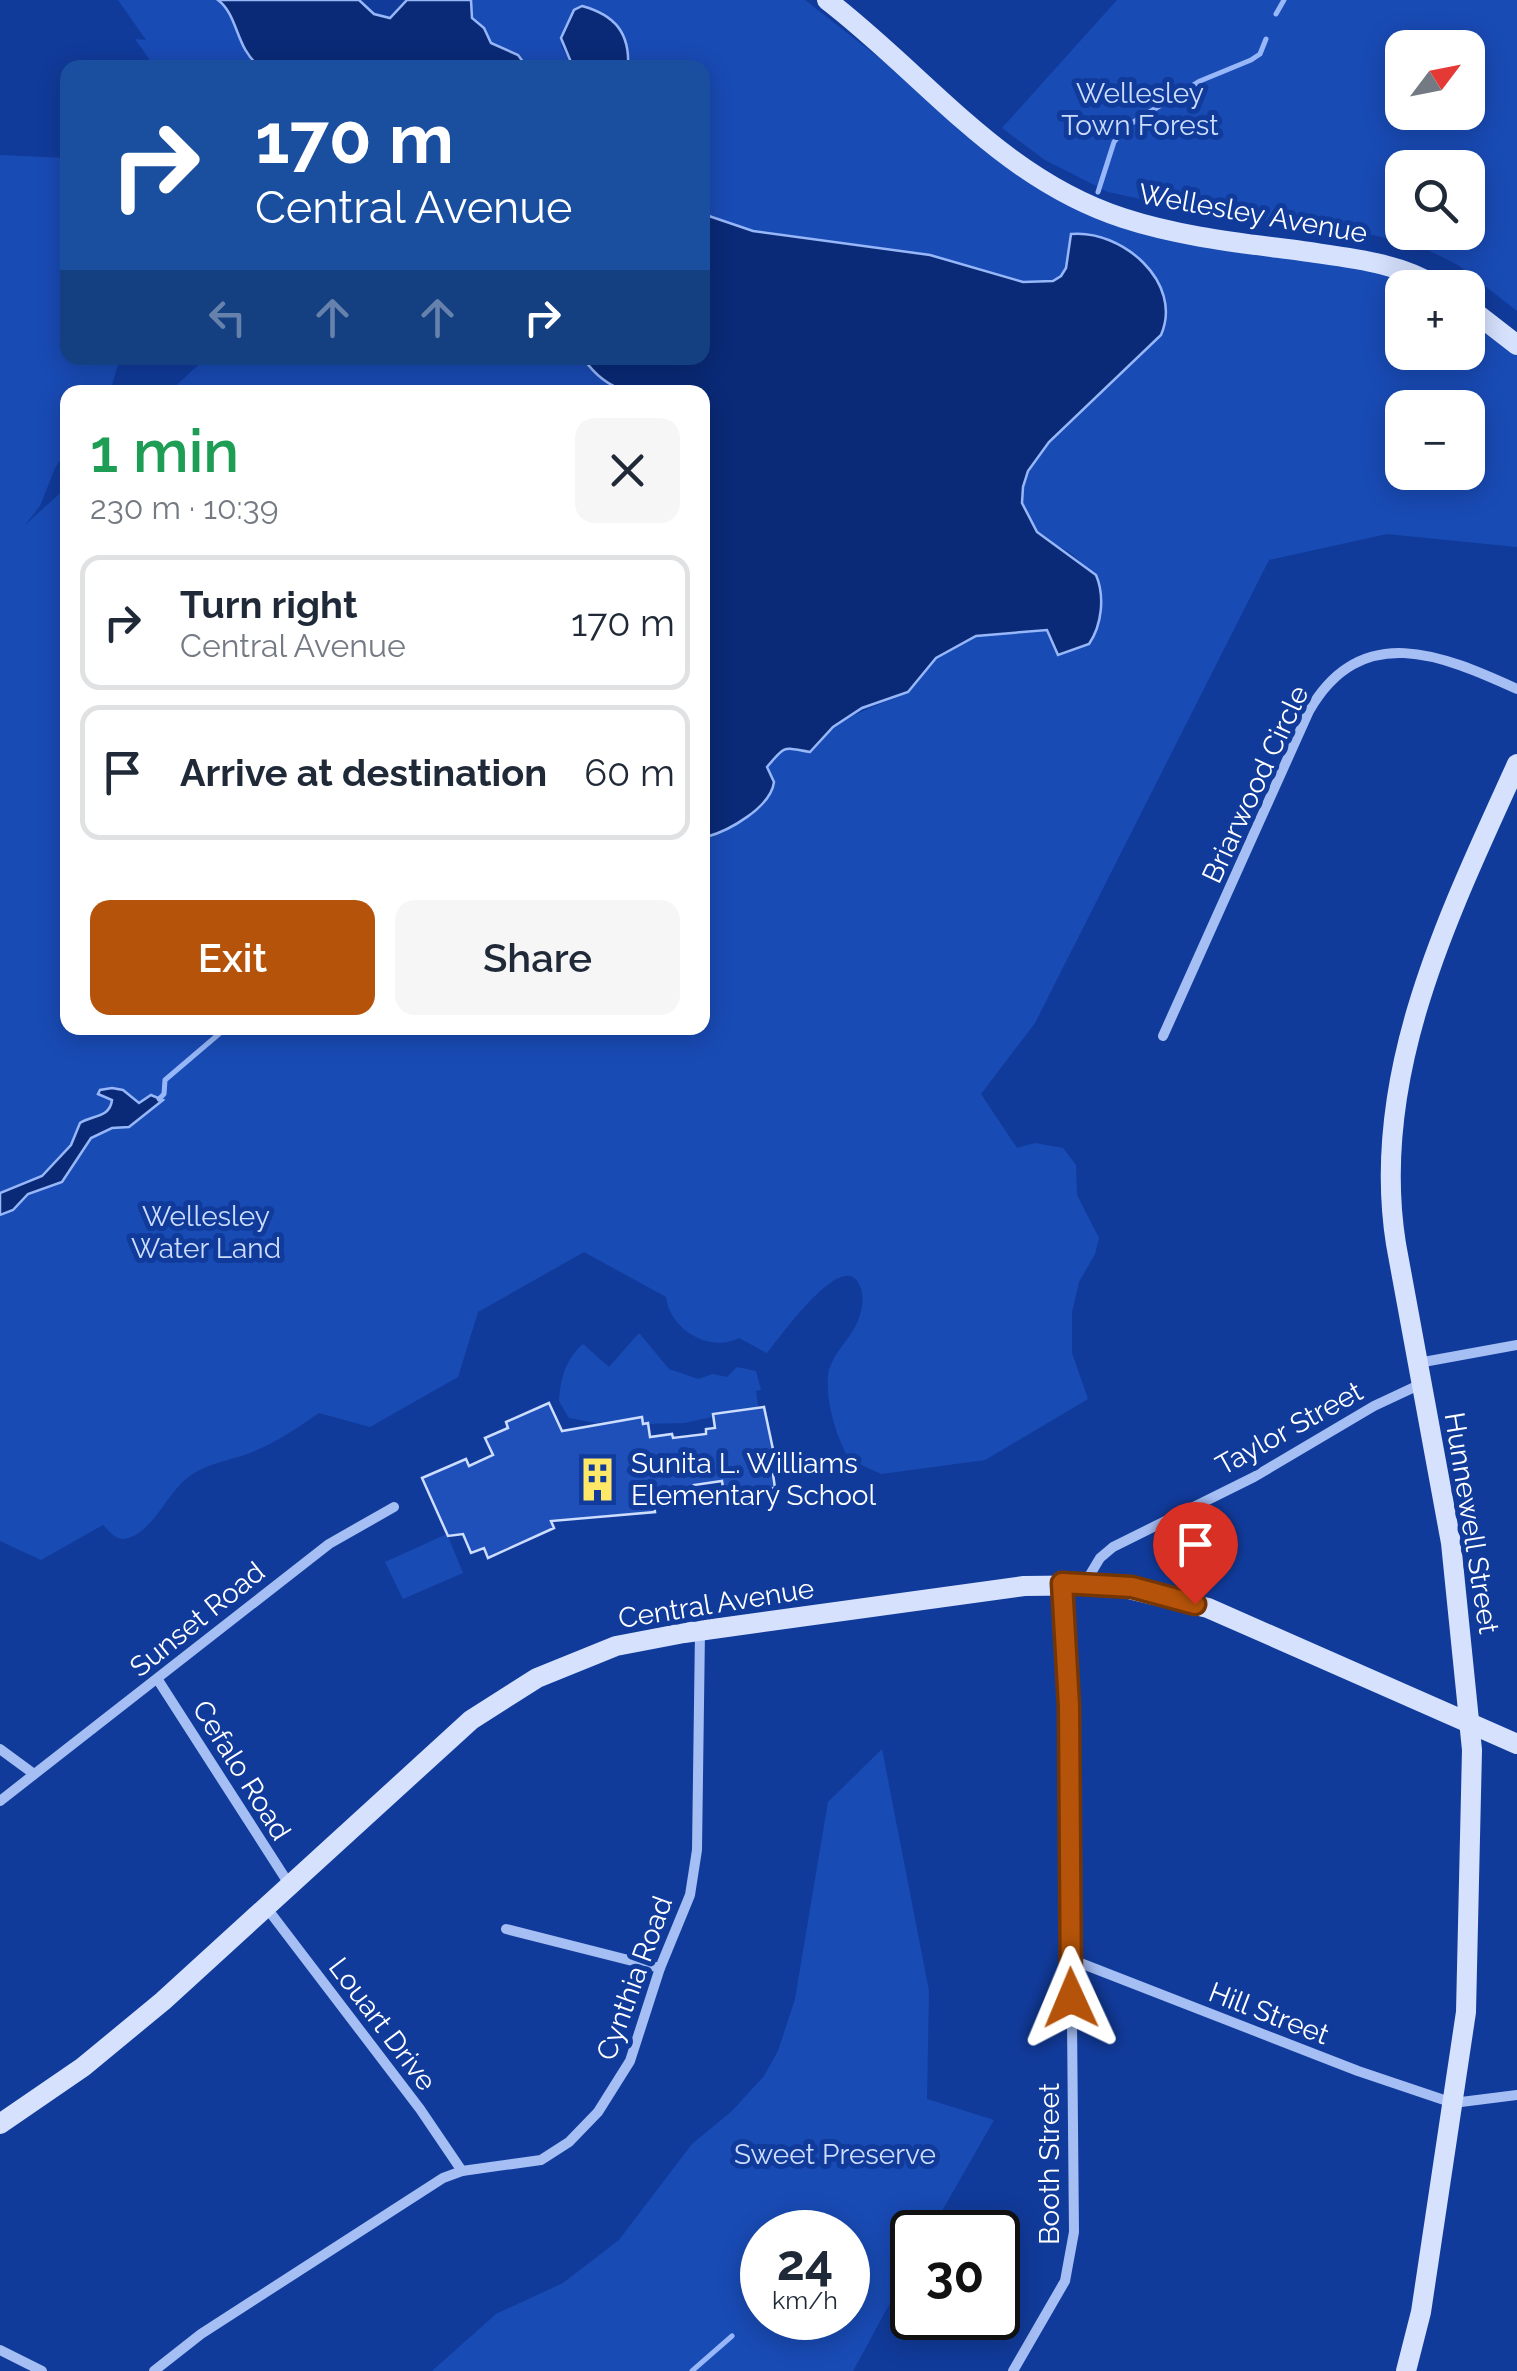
<!DOCTYPE html>
<meta charset="utf-8">
<style>
body{margin:0;font-family:Raleway,sans-serif;background:#f6f6f7;color:#1f2937;height:100vh;display:flex;flex-direction:column;font-size:38px;white-space:nowrap}
*{box-sizing:border-box;margin:0}
p{font-size:32px;color:#747a83}
.icon{flex:none;width:55px;height:55px;fill:none;stroke:currentColor;stroke-width:2;stroke-linecap:round;stroke-linejoin:round}
.map{position:relative;flex:1;overflow:hidden}
.side{position:absolute;left:60px;top:385px;width:650px;height:650px;display:flex;flex-direction:column;background:#fff;border-radius:20px;box-shadow:0 5px 25px #0003}
.side>*{flex:none}
.hud{position:absolute;left:60px;top:60px;width:650px;height:305px;border-radius:20px;box-shadow:0 5px 25px #0003;background:#1a4fa0;color:#fff;overflow:hidden}
.needle{width:65px;rotate:58deg}
.buttons{position:absolute;left:1385px;top:30px;display:grid;gap:20px}
.buttons a{display:grid;place-items:center;width:100px;height:100px;border-radius:20px;background:#fff;box-shadow:0 5px 25px #0003;font-size:50px}
.speed{position:absolute;left:740px;top:2210px;display:flex;gap:20px;font-size:50px;font-weight:700;text-align:center}
.speed>*{display:grid;place-content:center;width:130px;height:130px;border-radius:50%;background:#fff;box-shadow:0 5px 25px #0003;line-height:1}
.speed small{font-size:25px;font-weight:400}
.speed .limit{border:5px solid #111;border-radius:15px;background:#fff;color:#111}
.pin{position:absolute;display:grid;place-items:center;width:85px;height:85px;color:#fff;margin:-102px -42px;border-radius:50% 50% 50% 0;rotate:-45deg;box-shadow:0 0 10px #0007}
.pin .icon{rotate:45deg}
.me{position:absolute;width:110px;margin:-55px;rotate:359deg;stroke-linejoin:round;filter:drop-shadow(0 0 8px #0008)}
.turn{display:flex;align-items:center;gap:35px;height:210px;padding:0 30px;font-size:45px}
.turn .icon{width:130px;height:130px;stroke-width:2.5}
.turn b{display:block;font-size:70px;line-height:85px}
.lanes{display:flex;align-items:center;height:95px;padding:0 30px;background:#0003;justify-content:center;gap:50px;direction:ltr}
.lanes .off{opacity:.35}
.round{display:grid;place-items:center;flex:none;width:105px;height:105px;border-radius:20px;background:#f6f6f7}
.summary{display:flex;align-items:center;justify-content:space-between;height:170px;padding:0 30px}
h1{font-size:60px;font-weight:600;line-height:75px;color:#1e9e55}
.button{display:flex;gap:20px;margin-top:auto;padding:20px 30px}
.button a{flex:1;height:115px;border-radius:20px;background:#b45309;color:#fff;font-size:40px;font-weight:600;line-height:115px;text-align:center}
.button a+a{background:#f6f6f7;color:#1f2937}
ul{padding:0;list-style:none}
li{display:flex;align-items:center;gap:30px;height:135px;margin:0 20px 15px;padding:0 10px;border:5px solid #e0e1e3;border-radius:20px}
li div{flex:1}
li b{display:block;font-size:38px}
li em{font-style:normal}
.map>svg:first-child{display:block}
.green{fill:#194bb5;fill-rule:evenodd}
.water{fill:#0a2a77;stroke:#97b7f8;stroke-width:2.5}
.lines{fill:none;stroke-linecap:round;stroke-linejoin:round}
.stream{stroke:#97b7f8;stroke-width:5}
.building{fill:#1f50ba;stroke:#cdddfe;stroke-width:2.5}
.street{stroke:#a5bef4;stroke-width:10}
.secondary{stroke:#d5e1fd;stroke-width:20}
.route-casing{stroke:#753606;stroke-width:25}
.route{stroke:#b45309;stroke-width:18}
.labels{text-anchor:middle;stroke-width:10;stroke-linejoin:round;paint-order:stroke}
.park-label{font-size:28px;fill:#cdddfe;stroke:#113b9b}
.street-label{font-size:28px;fill:#fff;stroke:#113b9b}
.poi-label{font-size:28px;fill:#fff;stroke:#113b9b;text-anchor:start}
</style>
<div class="map">
<svg width="1517" height="2371" viewBox="0 0 1517 2371">
<rect width="100%" height="100%" fill="#113b9b"/>
<g class="green">
<path d="M118,0H218C239,16 235,48 260,67H155L135,39L146,40Z"/>
<path d="M471,0H805L901,75L1093,209L1369,261L1444,287L1402,288V352H1468V304L1517,344V547L1387,534L1269,560L1035,1023L981,1094L1017,1148L1035,1143L1063,1148L1076,1165L1077,1195L1099,1238L1095,1254L1079,1282L1072,1312V1353L1088,1399L985,1460L881,1474L849,1459C836,1436 826,1404 828,1377C829,1357 849,1341 857,1323C862,1312 865,1297 860,1286C844,1245 779,1339 767,1353L739,1338C710,1353 670,1330 666,1297L584,1252L478,1312L458,1377L370,1427L319,1413C296,1429 271,1446 244,1455C223,1462 205,1464 187,1478C166,1495 154,1530 128,1538C116,1542 111,1532 103,1525L41,1560L0,1541V155L67,158L68,358H120L110,392H68L67,450L55,468L40,506L25,525L67,487L68,1028H702L703,836C732,832 763,810 774,782L767,767L789,746L810,752C837,718 861,712 900,696C917,689 923,670 937,658C963,635 1014,625 1047,630L1058,655L1089,644L1100,622L1101,586C1091,575 1081,560 1069,552C1056,544 1041,539 1031,526C1021,511 1020,491 1027,474C1039,442 1132,364 1161,335C1162,323 1166,308 1163,296C1153,259 1108,231 1071,234L1066,269L1061,276L1053,281L1023,282L930,255L753,231L703,214L702,68L628,67C629,41 620,21 595,10L569,20L561,46L573,67H527L491,43L472,18ZM1402,408H1468V472H1402Z"/>
<path d="M1117,0H1517V311L1458,265L1424,248L1373,235L1201,212L1108,192L1045,160L1002,128ZM1402,48H1468V112H1402ZM1402,168H1468V232H1402Z"/>
<polygon points="206,358 583,358 603,380 621,392 169,392"/>
<path d="M639,1333L669,1369L698,1379L713,1374L727,1377L737,1367L756,1371L761,1390L756,1391L758,1407L684,1423L643,1424L641,1417L596,1423L569,1418L559,1401C561,1378 565,1360 583,1344L609,1367Z"/>
<polygon points="447,1534 463,1573 403,1599 385,1562"/>
<path d="M882,1749L929,1991L927,2099L994,2120L930,2232H912V2263L853,2371H432L496,2314L563,2283L619,2240L692,2144L732,2111L764,2076L778,2051L795,1999L828,1802ZM762,2232H848V2318H762Z"/>
</g>
<g class="water">
<path d="M218,0H359L374,14L390,18L407,0H471L472,18L484,28L491,43L518,55L527,67H260C235,48 239,16 218,0Z"/>
<path d="M582,6C615,15 630,33 628,67H573L561,38L574,10Z"/>
<path d="M703,214L753,231L930,255L1023,282L1053,281L1061,276L1066,268L1071,234C1121,229 1184,282 1161,335L1049,442L1028,471L1023,487L1022,503L1037,532L1096,575C1105,596 1102,625 1089,644L1058,655L1047,630L976,636L936,658L908,692L862,708L833,727L810,752C784,748 787,743 767,767L774,782C771,807 729,831 706,837L702,836V392C651,392 616,405 583,358H702Z"/>
<path d="M112,1088L123,1090L139,1103L151,1095L163,1100L129,1127L112,1128L91,1138L62,1182L28,1194L13,1210L0,1215V1193L42,1176L71,1145L80,1123C92,1115 110,1118 112,1100L98,1094L100,1090Z"/>
</g>
<g class="lines">
<g class="stream">
<polyline points="1276,14 1284,0"/>
<polyline points="1098,192 1114,142 1127,126 1200,81 1251,60 1260,54 1266,39"/>
<polyline points="222,1030 239,1032 266,1028"/>
<polyline points="159,1099 164,1094 165,1080 226,1028"/>
<polyline points="692,2371 732,2336"/>
</g>
</g>
<polygon class="building" points="549,1403 562,1431 642,1417 643,1424 648,1423 650,1437 672,1434 673,1438 706,1434 706,1429 715,1428 713,1414 764,1407 778,1473 773,1474 775,1488 724,1495 722,1481 694,1485 696,1496 659,1501 654,1504 655,1512 551,1521 554,1528 488,1558 484,1548 471,1553 463,1534 448,1536 422,1478 466,1459 469,1466 493,1455 485,1438 508,1428 506,1422"/>
<g class="lines">
<g class="street">
<path d="M1163,1036L1309,711C1361,620 1442,655 1517,689"/>
<polyline points="1418,1363 1517,1345"/>
<polyline points="1085,1583 1100,1558 1113,1547 1254,1477 1374,1406 1421,1384"/>
<polyline points="158,1680 289,1884"/>
<polyline points="0,1749 34,1774"/>
<polyline points="0,1801 329,1544 394,1507"/>
<polyline points="266,1907 420,2109 462,2171"/>
<polyline points="506,1929 660,1968"/>
<polyline points="1070,1959 1358,2071 1453,2103 1517,2095"/>
<polyline points="0,2350 42,2371"/>
<polyline points="154,2371 201,2334 443,2178 462,2171 541,2160 569,2142 598,2112 630,2061 660,1968 690,1895 697,1850 700,1631"/>
<polyline points="1013,2371 1065,2281 1074,2232 1069,1706 1062,1583"/>
</g>
<g class="secondary">
<path d="M827,0C926,76 1000,178 1123,218C1181,237 1242,243 1302,251C1349,258 1399,262 1440,288"/>
<polyline points="1468,307 1517,345"/>
<polyline points="0,2124 83,2067 163,2001 471,1720 537,1678 616,1646 684,1633 1024,1586 1112,1585 1208,1608 1517,1744"/>
<path d="M1406,2371L1421,2312L1466,2012L1472,1750L1451,1543L1396,1244C1369,1075 1449,914 1517,764"/>
</g>
</g>
<g class="lines">
<defs>
<polyline id="route" points="1071,1998 1069,1706 1062,1583 1132,1587 1195,1604"/>
</defs>
<use href="#route" class="route-casing"/>
<use href="#route" class="route"/>
</g>
<defs>
<symbol id="building-bare" viewBox="-9 -9 18 18"><path d="M-4-6H4V6H1V3H-1V6H-4ZM-2.5-4.3h1.7v1.8h-1.7ZM.8-4.3h1.7v1.8H.8ZM-2.5-1h1.7V.8h-1.7ZM.8-1h1.7V.8H.8Z" fill="#ffe768" stroke="#113b9b" stroke-width="2.5" paint-order="stroke"/></symbol>
</defs>
<g fill-rule="evenodd">
<use href="#building-bare" x="566" y="1448" width="63" height="63"/>
</g>
<g class="labels">
<g class="park-label">
<text x="1140" y="103">Wellesley<tspan x="1140" dy="32">Town Forest</tspan></text>
<text x="206" y="1226">Wellesley<tspan x="206" dy="32">Water Land</tspan></text>
<text x="835" y="2164">Sweet Preserve</text>
</g>
<g class="street-label">
<text transform="translate(1253 213) rotate(10)" y="10">Wellesley Avenue</text>
<text transform="translate(1255 784) rotate(-65)" y="10">Briarwood Circle</text>
<text transform="translate(1289 1428) rotate(-29)" y="10">Taylor Street</text>
<text transform="translate(1472 1523) rotate(81)" y="10">Hunnewell Street</text>
<text transform="translate(716 1603) rotate(-9)" y="10">Central Avenue</text>
<text transform="translate(197 1619) rotate(-39)" y="10">Sunset Road</text>
<text transform="translate(242 1770) rotate(58)" y="10">Cefalo Road</text>
<text transform="translate(634 1978) rotate(-70)" y="10">Cynthia Road</text>
<text transform="translate(1269 2013) rotate(21)" y="10">Hill Street</text>
<text transform="translate(383 2024) rotate(53)" y="10">Louart Drive</text>
<text transform="translate(1049 2164) rotate(-90)" y="10">Booth Street</text>
</g>
<g class="poi-label">
<text x="631" y="1473">Sunita L. Williams<tspan x="631" dy="32">Elementary School</tspan></text>
</g>
</g>
</svg>
<div class="buttons">
<a><svg class="needle" viewBox="-14 -14 28 28"><path d="M0-13l5 13h-10z" fill="#e53935"/><path d="M0 13l5-13h-10z" fill="#747a83"/></svg></a>
<a><svg class="icon" aria-label="search" viewBox="0 0 24 24"><circle cx="10" cy="10" r="6"/><path d="M15 15l6 6"/></svg></a>
<a>+</a>
<a>−</a>
</div>
<div class="speed"><div>24<small>km/h</small></div><div class="limit">30</div></div>
<div class="pin" style="left:1195px;top:1604px;background:#d93025"><svg class="icon" aria-label="arrive" viewBox="0 0 24 24"><path d="M6 21V4h12l-3 4 3 4H6"/></svg></div>
<svg class="me" style="left:1071px;top:1998px" viewBox="-20 -20 40 40"><path d="M0-17L14 15 0 8-14 15z" fill="#b45309" stroke="#fff" stroke-width="4"/></svg>
<div class="hud">
<div class="turn"><svg class="icon" aria-label="right" viewBox="0 0 24 24"><path d="M7 20v-9h11M14 6l5 5-5 5"/></svg><div><b>170 m</b>Central Avenue</div></div>
<div class="lanes"><svg class="icon off" aria-label="left" viewBox="0 0 24 24"><path d="M17 20v-9H6M10 6l-5 5 5 5"/></svg><svg class="icon off" aria-label="ahead" viewBox="0 0 24 24"><path d="M12 20V5M6 11l6-6 6 6"/></svg><svg class="icon off" aria-label="ahead" viewBox="0 0 24 24"><path d="M12 20V5M6 11l6-6 6 6"/></svg><svg class="icon" aria-label="right" viewBox="0 0 24 24"><path d="M7 20v-9h11M14 6l5 5-5 5"/></svg></div>
</div>
<section class="side">
<div class="summary"><div><h1>1 min</h1><p>230 m · 10:39</p></div><a class="round"><svg class="icon" aria-label="close" viewBox="0 0 24 24"><path d="M6 6l12 12M18 6L6 18"/></svg></a></div>
<ul>
<li><svg class="icon" aria-label="right" viewBox="0 0 24 24"><path d="M7 20v-9h11M14 6l5 5-5 5"/></svg><div><b>Turn right</b><p>Central Avenue</p></div><em>170 m</em></li>
<li><svg class="icon" aria-label="arrive" viewBox="0 0 24 24"><path d="M6 21V4h12l-3 4 3 4H6"/></svg><div><b>Arrive at destination</b></div><em>60 m</em></li>
</ul>
<div class="button"><a>Exit</a><a>Share</a></div>
</section>
</div>
